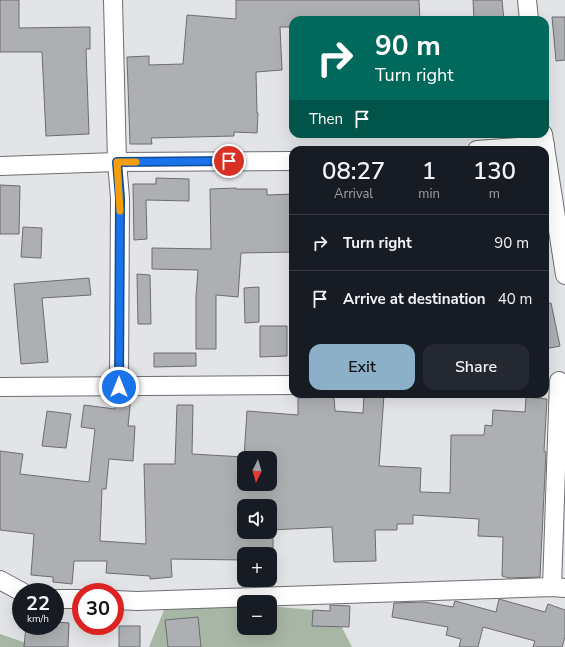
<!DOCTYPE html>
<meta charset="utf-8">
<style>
body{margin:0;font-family:"Nunito Sans",sans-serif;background:#242831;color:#f1f3f6;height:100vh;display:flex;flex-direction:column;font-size:15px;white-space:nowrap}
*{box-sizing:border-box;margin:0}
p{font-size:13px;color:#9ea1a6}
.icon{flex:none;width:22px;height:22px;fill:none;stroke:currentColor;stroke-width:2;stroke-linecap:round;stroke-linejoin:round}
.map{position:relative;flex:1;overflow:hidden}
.panel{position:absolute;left:289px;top:146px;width:260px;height:252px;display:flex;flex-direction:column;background:#171b24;border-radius:12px;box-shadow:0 4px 16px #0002}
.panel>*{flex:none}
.banner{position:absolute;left:289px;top:16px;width:260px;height:122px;border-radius:12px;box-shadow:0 4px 16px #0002;background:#00695c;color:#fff;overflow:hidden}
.needle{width:26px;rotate:185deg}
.tools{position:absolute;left:237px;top:451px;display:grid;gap:8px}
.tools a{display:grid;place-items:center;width:40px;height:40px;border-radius:8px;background:#171b24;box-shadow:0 4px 16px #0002;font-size:20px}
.speed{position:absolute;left:12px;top:583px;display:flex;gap:8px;font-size:20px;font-weight:700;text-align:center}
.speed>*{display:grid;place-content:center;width:52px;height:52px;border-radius:50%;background:#171b24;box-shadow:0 4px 16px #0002;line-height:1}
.speed small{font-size:10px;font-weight:400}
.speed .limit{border:6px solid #d22;background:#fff;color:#111}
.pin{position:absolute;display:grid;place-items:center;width:34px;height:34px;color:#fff;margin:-17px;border:2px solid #fff;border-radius:50%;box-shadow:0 1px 4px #0007}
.me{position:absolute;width:44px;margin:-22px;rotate:0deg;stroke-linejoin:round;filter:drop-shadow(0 0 3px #0008)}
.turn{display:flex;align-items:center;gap:14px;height:84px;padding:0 20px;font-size:18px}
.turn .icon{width:52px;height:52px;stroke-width:2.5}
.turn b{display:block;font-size:28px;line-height:34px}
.then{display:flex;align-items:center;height:38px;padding:0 20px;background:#0003;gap:8px;font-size:15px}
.eta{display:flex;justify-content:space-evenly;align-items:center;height:68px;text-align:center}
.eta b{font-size:24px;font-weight:600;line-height:28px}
.action{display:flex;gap:8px;margin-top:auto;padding:8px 20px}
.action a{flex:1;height:46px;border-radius:12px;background:#8bb0c8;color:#111;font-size:16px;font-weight:600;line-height:46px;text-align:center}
.action a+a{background:#242831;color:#f1f3f6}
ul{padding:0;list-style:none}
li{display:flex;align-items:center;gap:12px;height:56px;padding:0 20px;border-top:1px solid #363941}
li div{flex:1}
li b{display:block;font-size:15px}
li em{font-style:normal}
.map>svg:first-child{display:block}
.green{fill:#a8b6a5}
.building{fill:#aeafb2;stroke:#6c6d70}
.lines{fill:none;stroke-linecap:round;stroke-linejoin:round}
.minor-casing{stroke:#6d6e71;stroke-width:20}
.minor{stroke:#fff;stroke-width:18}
.route-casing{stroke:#114b97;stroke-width:10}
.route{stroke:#1a73e8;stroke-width:7}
.slow{stroke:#f59e0b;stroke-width:7}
</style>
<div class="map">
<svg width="565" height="647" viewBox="0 0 565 647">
<rect width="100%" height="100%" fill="#e3e4e7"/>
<g class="green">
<polygon points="244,604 244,628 270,628 270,606 334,612 352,647 149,647 166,605"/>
<polygon points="0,634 38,647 0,647"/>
</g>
<g class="building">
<polygon points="0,0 19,0 19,28 90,27 90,49 86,49 89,134 46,136 42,52 0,52"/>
<polygon points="236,0 419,0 420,20 293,20 293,27 280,27 282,70 256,72 257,113 258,113 257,133 234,132 234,136 151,138 152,144 130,144 127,57 149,56 149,65 183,64 187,15 236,19"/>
<polygon points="473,0 502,0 504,20 474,20"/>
<polygon points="552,17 565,17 565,60 556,61"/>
<polygon points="156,178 189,179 189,201 146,200 147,239 134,240 133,184 156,184"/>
<polygon points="0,185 20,186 19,234 0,234"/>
<polygon points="236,188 236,189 267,189 267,195 293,194 293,252 241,253 238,297 216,295 216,349 196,349 196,297 198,270 152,269 152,248 211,249 210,189"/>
<polygon points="23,227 42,228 41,258 21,257"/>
<polygon points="137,274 150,275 151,324 138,324"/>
<polygon points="89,278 91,295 42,298 48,362 21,364 14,284"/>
<polygon points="259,287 259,322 245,323 244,288"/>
<polygon points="551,303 560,346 545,349 545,304"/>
<polygon points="260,326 287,326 287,356 260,357"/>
<polygon points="154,353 196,353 196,366 154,367"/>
<polygon points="364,394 384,395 379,466 421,468 420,492 450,493 451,435 484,435 485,425 492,426 493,410 525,412 526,397 547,399 544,451 546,452 540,577 509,578 502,576 503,537 478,536 479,519 413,515 413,524 397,524 397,530 375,530 376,561 334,562 332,527 270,530 270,506 244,506 244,532 273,532 273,554 244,554 244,560 171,559 172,577 150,579 150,576 106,573 107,561 74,561 72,584 53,582 53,577 31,575 34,534 0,530 0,451 23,454 20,474 89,482 95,429 81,427 84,405 115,409 116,397 131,397 128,426 135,426 133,461 109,459 106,489 102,489 100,541 146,544 144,464 175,464 177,405 193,405 192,454 244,457 244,484 270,484 270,458 244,457 247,411 298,415 298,398 334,397 335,411 363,413"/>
<polygon points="47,411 71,414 66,448 42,446"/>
<polygon points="499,599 545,612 548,604 565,610 565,637 562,647 533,647 535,641 483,627 478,647 459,647 461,639 446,635 448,627 392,617 394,603 424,602 453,607 455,601 496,612"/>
<polygon points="330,605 350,606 349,627 312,626 313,610 330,611"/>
<polygon points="198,617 201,647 168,647 165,620"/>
<polygon points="55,622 69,623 68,647 24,647 26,626 55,626"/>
<rect x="119" y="626" width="21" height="21"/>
</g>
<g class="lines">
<defs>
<g id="minor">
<polyline points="113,0 117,162 120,198 119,387"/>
<polyline points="527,0 529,20"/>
<polyline points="543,134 565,275"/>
<polyline points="477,150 545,145"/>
<polyline points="0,166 117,162 293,161"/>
<polyline points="0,387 293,385"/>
<polyline points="0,580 22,592"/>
<polyline points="552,587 559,381"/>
<polyline points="55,599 81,599"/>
<polyline points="115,600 137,601 552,587 565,588"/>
</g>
</defs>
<use href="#minor" class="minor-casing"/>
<use href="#minor" class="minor"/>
</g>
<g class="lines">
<defs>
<polyline id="route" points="119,387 120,198 117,162 229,161"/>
</defs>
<use href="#route" class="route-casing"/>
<use href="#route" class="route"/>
<polyline class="slow" points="120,211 117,162 136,162"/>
</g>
</svg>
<div class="tools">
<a><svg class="needle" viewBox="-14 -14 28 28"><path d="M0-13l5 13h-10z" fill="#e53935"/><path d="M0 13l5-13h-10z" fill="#9ea1a6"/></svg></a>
<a><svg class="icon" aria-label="sound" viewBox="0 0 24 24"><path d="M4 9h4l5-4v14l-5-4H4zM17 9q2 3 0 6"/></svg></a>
<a>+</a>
<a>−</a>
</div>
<div class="speed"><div>22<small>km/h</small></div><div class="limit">30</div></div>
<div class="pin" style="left:229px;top:161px;background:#d93025"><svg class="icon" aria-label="arrive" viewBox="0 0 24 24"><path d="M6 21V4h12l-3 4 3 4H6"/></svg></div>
<svg class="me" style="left:119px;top:387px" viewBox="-20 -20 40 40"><circle r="17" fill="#1a73e8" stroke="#fff" stroke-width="3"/><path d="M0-11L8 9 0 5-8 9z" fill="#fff"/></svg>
<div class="banner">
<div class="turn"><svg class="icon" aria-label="right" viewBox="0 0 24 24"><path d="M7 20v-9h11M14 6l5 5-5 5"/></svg><div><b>90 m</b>Turn right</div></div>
<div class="then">Then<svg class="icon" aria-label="arrive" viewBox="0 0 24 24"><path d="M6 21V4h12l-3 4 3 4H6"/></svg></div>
</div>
<section class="panel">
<div class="eta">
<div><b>08:27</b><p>Arrival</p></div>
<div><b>1</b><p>min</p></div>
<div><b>130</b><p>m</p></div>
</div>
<ul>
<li><svg class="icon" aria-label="right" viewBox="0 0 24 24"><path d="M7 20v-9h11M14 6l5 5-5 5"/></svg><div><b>Turn right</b></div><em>90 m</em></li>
<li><svg class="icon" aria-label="arrive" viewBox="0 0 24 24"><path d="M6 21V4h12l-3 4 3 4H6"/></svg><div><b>Arrive at destination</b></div><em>40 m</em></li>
</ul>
<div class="action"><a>Exit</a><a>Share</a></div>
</section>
</div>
